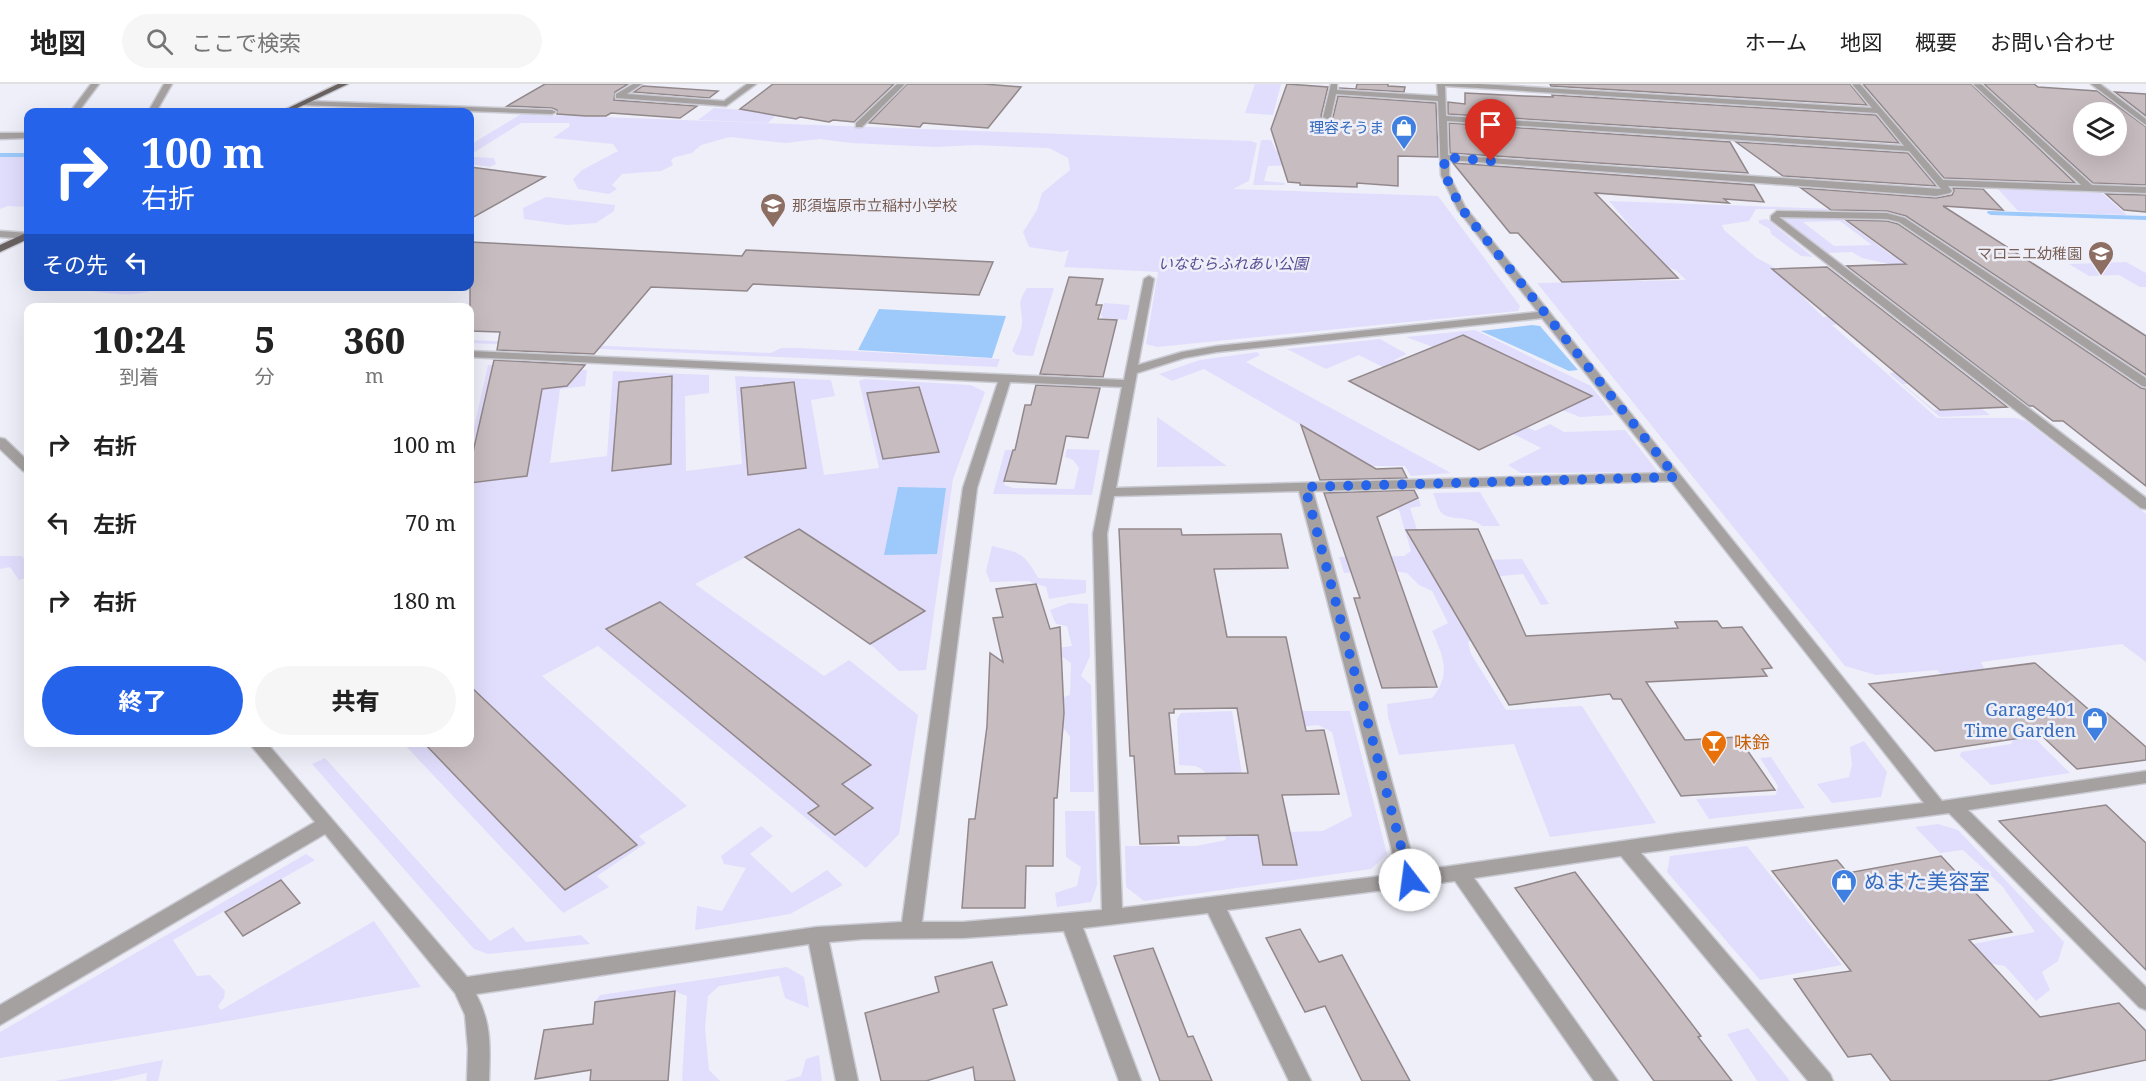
<!DOCTYPE html>
<html lang="ja">
<meta charset="utf-8">
<style>
body{margin:0;font-family:"Noto Serif","Noto Sans JP",serif;background:#f6f6f6;color:#222;height:100vh;display:flex;flex-direction:column;font-size:22px;white-space:nowrap}
*{box-sizing:border-box;margin:0}
p{font-size:20px;color:#767676}
.icon{flex:none;width:33px;height:33px;fill:none;stroke:currentColor;stroke-width:2;stroke-linecap:round;stroke-linejoin:round}
.map{position:relative;flex:1;overflow:hidden}
.details{position:absolute;left:24px;top:219px;width:450px;height:444px;display:flex;flex-direction:column;background:#fff;border-radius:12px;box-shadow:0 6px 24px #0002}
.details>*{flex:none}
.hud{position:absolute;left:24px;top:24px;width:450px;height:183px;border-radius:12px;box-shadow:0 6px 24px #0002;background:#2563eb;color:#fff;overflow:hidden}
.tools{position:absolute;left:2073px;top:18px;display:grid;gap:12px}
.tools a{display:grid;place-items:center;width:54px;height:54px;border-radius:50%;background:#fff;box-shadow:0 6px 24px #0002;font-size:30px}
.pin{position:absolute;display:grid;place-items:center;width:51px;height:51px;color:#fff;margin:-62px -26px;border-radius:50% 50% 50% 0;rotate:-45deg;box-shadow:0 0 6px #0007}
.pin .icon{rotate:45deg}
.me{position:absolute;width:66px;margin:-33px;rotate:345deg;stroke-linejoin:round;filter:drop-shadow(0 0 4px #0008)}
.turn{display:flex;align-items:center;gap:21px;height:126px;padding:0 18px;font-size:27px}
.turn .icon{width:78px;height:78px;stroke-width:2.5}
.turn b{display:block;font-size:42px;line-height:51px}
.then{display:flex;align-items:center;height:57px;padding:0 18px;background:#0003;gap:12px;font-size:22px}
.eta{display:flex;justify-content:space-evenly;align-items:center;height:102px;text-align:center}
.eta b{font-size:36px;font-weight:800;line-height:42px}
.button{display:flex;gap:12px;margin-top:auto;padding:12px 18px}
.button a{flex:1;height:69px;border-radius:36px;background:#2563eb;color:#fff;font-size:24px;font-weight:800;line-height:69px;text-align:center}
.button a+a{background:#f6f6f6;color:#222}
ul{padding:0;list-style:none}
li{display:flex;align-items:center;gap:18px;height:78px;padding:0 18px}
li div{flex:1}
li b{display:block;font-size:22px}
li em{font-style:normal}
header{display:flex;align-items:center;gap:36px;box-sizing:border-box;height:84px;padding:0 30px;background:#fff;border-bottom:2px solid #e0e0e0}
header strong{font-size:28px}
nav{display:flex;gap:33px;margin-inline-start:auto;font-size:21px}
.search{width:420px;height:54px;background:#f6f6f6;display:flex;align-items:center;gap:15px;box-sizing:border-box;padding:0 21px;border-radius:33px;color:#767676;font-size:22px}
.map>svg:first-child{display:block}
.green{fill:#e0defc;fill-rule:evenodd}
.water{fill:#9dcafb}
.lines{fill:none;stroke-linecap:round;stroke-linejoin:round}
.stream{fill:#9dcafb;fill-rule:evenodd}
.building{fill:#c7bcbf;stroke:#92888b;stroke-width:1.5;fill-rule:evenodd}
.minor-casing{stroke:#cbcbd4;stroke-width:3}
.major-casing{stroke:#cbcbd4;stroke-width:3}
.minor{fill:#a6a1a1;fill-rule:evenodd}
.major{fill:#6a6161;fill-rule:evenodd}
.route{stroke:#2563eb;stroke-width:10;stroke-dasharray:0 18}
.labels{text-anchor:middle;stroke-width:5;stroke-linejoin:round;paint-order:stroke}
.far-shop-label{font-size:15px;fill:#366cbe;stroke:#efeff9;text-anchor:end}
.far-education-label{font-size:15px;fill:#785e54;stroke:#efeff9;text-anchor:start}
.far-park-label{font-size:15px;font-style:italic;fill:#554a92;stroke:#efeff9}
.shop-label{font-size:18px;fill:#366cbe;stroke:#efeff9;text-anchor:end}
.food-label{font-size:18px;fill:#c56008;stroke:#efeff9;text-anchor:start}
.near-shop-label{font-size:21px;fill:#366cbe;stroke:#efeff9;text-anchor:start}
</style>
<header>
<strong>地図</strong>
<div class="search"><svg class="icon" aria-label="search" viewBox="0 0 24 24"><circle cx="10" cy="10" r="6"/><path d="M15 15l6 6"/></svg>ここで検索</div>
<nav><a>ホーム</a><a>地図</a><a>概要</a><a>お問い合わせ</a></nav>
</header>
<div class="map">
<svg width="2146" height="997" viewBox="0 0 2146 997">
<rect width="100%" height="100%" fill="#efeff9"/>
<g class="green">
<polygon points="1255,0 1281,0 1273,31 1245,29"/>
<polygon points="714,24 779,28 768,39 698,36"/>
<polygon points="521,30 1251,57 1257,59 1249,97 1233,105 1438,112 1520,222 1518,227 1157,263 1146,260 1158,188 1064,183 1069,166 1062,168 1029,163 1023,148 1037,126 1042,109 1070,86 1068,74 1049,64 1020,63 976,61 935,63 851,59 819,55 785,59 730,53 701,61 692,69 675,73 671,76 673,81 661,87 622,90 612,101 617,105 609,110 578,105 573,95 582,86 618,67 613,60 553,54 570,42 569,39 521,39 473,69 474,73 494,74 496,80 490,83 470,80 470,61"/>
<polygon points="1261,56 1271,56 1276,67 1294,68 1299,81 1268,82 1264,97 1285,99 1284,101 1253,101"/>
<polygon points="0,73 28,73 28,123 8,122 0,125"/>
<polygon points="1998,105 2102,109 2127,131 2018,127"/>
<polygon points="546,113 615,121 614,127 596,139 567,141 524,135 523,124"/>
<path d="M1609,117L1889,127L1756,125L1749,137L1722,141L1724,146L1757,174L1772,182L1823,233L1890,232L1894,235L1832,241L1937,334H2016L2026,337L2146,430V578L2122,560L1981,578C1999,621 2037,657 2070,689L1991,701L1960,672L1961,668L2011,660L2013,656L1937,586L1876,591L1845,582L1537,199L1686,196L1676,186L1665,183L1640,159L1642,156Z"/>
<path d="M1786,134H1841L1891,171L1941,169L1959,182L1948,209L1915,200L1889,180L1862,174L1852,168L1826,169L1784,136ZM1840,137L1872,161L1834,162L1803,138Z"/>
<polygon points="1767,135 1813,173 1801,172 1771,150 1770,145 1759,139 1759,136"/>
<polygon points="2126,178 2146,189 2146,203 2140,203 2119,191 2089,192 2069,180"/>
<path d="M86,203V202L159,203C135,216 106,208 80,206Z"/>
<path d="M1027,204H1054L1033,272L1017,271L1012,267C1015,259 1021,249 1022,240C1023,223 1015,222 1027,204Z"/>
<polygon points="1104,219 1130,221 1127,236 1103,234 1101,231"/>
<polygon points="1475,246 1591,302 1614,331 1580,333 1562,326 1591,311 1463,251 1433,263 1406,253"/>
<polygon points="1380,255 1407,270 1394,276 1535,347 1550,340 1564,348 1625,346 1658,388 1521,389 1508,381 1541,364 1359,271 1326,285 1287,265"/>
<polygon points="470,256 771,269 781,264 799,264 1000,275 997,283 470,259"/>
<polygon points="1257,268 1260,271 1246,278 1451,389 1411,392 1405,382 1336,382 1356,373 1204,285 1172,297 1159,290 1200,276"/>
<polygon points="488,281 587,286 585,302 560,305 550,379 607,372 613,287 709,291 709,309 685,312 686,387 742,380 735,292 831,296 835,312 811,316 824,391 879,384 859,297 864,295 971,301 985,308 953,395 926,586 899,587 870,560 925,527 799,445 695,500 824,592 849,576 918,631 899,750 866,784 598,562 542,592 687,722 639,752 646,759 597,792 609,803 563,829 403,659 470,658 470,361"/>
<path d="M1961,287L1988,308L1963,309L1990,331L1940,333L1889,289ZM1936,298L1967,324L1934,326L1903,300Z"/>
<polygon points="1157,333 1227,382 1157,383"/>
<polygon points="1067,365 1100,366 1092,411 993,410 1005,366 1013,366 1004,401 1013,404 1074,405 1079,384 1073,376 1065,373"/>
<path d="M1480,408L1500,442H1482C1468,430 1449,438 1441,428C1437,424 1436,415 1433,409Z"/>
<path d="M1417,409L1421,422L1410,424L1425,469L1440,477L1522,475L1549,520L1541,521L1523,490L1441,498L1451,524L1465,533L1482,552L1468,558L1471,570L1506,626L1582,622L1656,739L1550,753L1514,660L1399,671L1388,633L1387,620L1432,614C1452,590 1443,572 1432,547L1448,539L1432,507L1419,501L1407,489L1385,486L1344,489L1339,473L1404,472L1411,467L1399,426L1383,422L1379,410Z"/>
<path d="M992,462C1020,469 1024,468 1038,494L1086,496V509L1049,515L1046,503L1028,497L990,498L986,487Z"/>
<polygon points="0,472 22,472 28,480 28,493 19,496 10,483 0,485"/>
<polygon points="1069,519 1088,520 1090,572 1081,592 1091,601 1094,708 1070,708 1070,652 1061,641 1061,614 1070,611 1071,579 1061,572 1017,569 1072,562 1067,542 1056,540 1050,526"/>
<path d="M1232,627L1251,749L1323,747L1352,732L1332,648L1318,641L1300,643L1295,627H1350L1387,770L1371,785L1144,817L1126,803L1125,762H1196L1226,756C1223,738 1218,692 1198,683C1193,681 1184,682 1179,681L1177,635L1181,629Z"/>
<polygon points="1864,657 1887,688 1881,713 1832,719 1817,700 1849,693 1852,680 1850,663"/>
<polygon points="1771,673 1805,724 1709,735 1696,715 1776,711 1778,702 1760,674"/>
<polygon points="325,674 490,857 513,843 526,858 581,851 590,860 488,870 474,865 312,680"/>
<polygon points="1065,727 1095,727 1097,801 1091,818 1057,823 1055,809 1077,802 1081,783 1066,773"/>
<polygon points="1938,740 1958,746 2064,858 2058,877 2042,888 2050,906 2036,917 2005,882 1987,879 1866,881 2035,848 2002,802 1963,766 1940,769 1915,743"/>
<polygon points="761,742 773,752 750,770 792,809 827,786 843,801 790,830 695,846 697,822 722,827 746,784 724,780 721,772"/>
<polygon points="1747,762 1842,881 1760,896 1667,788 1670,772"/>
<polygon points="306,770 315,776 173,856 197,892 210,891 225,907 224,914 218,922 221,926 374,837 421,903 199,942 0,974 0,948"/>
<polygon points="787,883 804,893 809,924 785,914 779,892 719,902 708,912 705,944 709,986 720,997 682,997 687,912 674,907 595,918 600,911"/>
<polygon points="1748,944 1790,997 1757,997 1727,950"/>
<polygon points="819,971 822,997 784,997 801,992 806,975"/>
<polygon points="163,976 158,997 146,997 147,989 111,997 55,997"/>
</g>
<g class="water">
<polygon points="879,225 1006,232 992,274 858,266"/>
<polygon points="1532,241 1540,242 1578,286 1569,287 1481,247"/>
<polygon points="898,403 946,404 937,470 884,471"/>
</g>
<g class="lines">
<g class="stream">
<rect x="0" y="69" width="28" height="4"/>
<polygon points="1988,127 2146,132 2146,136 1991,131 1987,129"/>
</g>
</g>
<g class="building">
<polygon points="545,0 628,0 615,8 614,16 697,22 680,34 611,29 606,32 586,32 557,30 557,26 552,24 507,22"/>
<polygon points="773,0 894,0 854,38 833,36 829,38 800,33 796,35 740,25"/>
<polygon points="907,0 984,0 1021,3 988,44 923,39 920,43 869,39"/>
<polygon points="1287,0 1328,3 1321,32 1326,37 1333,33 1338,12 1436,19 1438,73 1398,72 1398,102 1357,99 1357,103 1300,101 1300,99 1288,98 1271,45"/>
<polygon points="1357,0 1388,0 1388,2 1405,3 1404,8 1339,4 1356,5"/>
<polygon points="1550,0 1850,0 1867,21 1551,2"/>
<polygon points="1863,0 1971,0 2075,99 1944,94"/>
<path d="M1984,0H2034L2038,3L2097,7L2146,43V101L2093,99ZM2084,28H2116V62H2084Z"/>
<polygon points="643,2 718,7 709,14 634,8"/>
<polygon points="2115,8 2146,10 2146,32"/>
<polygon points="1465,9 1524,12 1553,13 1552,11 1876,31 1899,59 1448,30 1448,18 1465,20"/>
<polygon points="1449,39 1730,58 1748,89 1450,69"/>
<polygon points="1736,58 1908,69 1936,102 1783,92"/>
<polygon points="1453,79 1754,101 1764,118 1724,115 1729,119 1595,109 1678,194 1562,198 1518,149 1510,149"/>
<polygon points="470,83 545,93 470,135"/>
<polygon points="1801,104 1936,114 1952,111 1954,107 1953,104 1983,105 2003,126 1943,122 2146,252 2146,291 1906,132 1887,127 1831,126"/>
<polygon points="2106,110 2146,111 2146,128 2124,126"/>
<polygon points="1846,136 1887,137 1898,140 2141,304 2146,305 2146,402 2063,337 2053,337 2033,322 2029,322 1847,182 1906,180"/>
<polygon points="470,158 742,172 746,166 993,178 979,211 753,200 747,207 651,203 594,270 497,266 500,248 470,247"/>
<polygon points="1827,183 2007,323 1940,326 1772,185"/>
<polygon points="1069,193 1103,195 1096,221 1102,221 1098,235 1117,236 1103,293 1040,290"/>
<polygon points="1463,251 1592,312 1479,366 1349,297"/>
<polygon points="494,276 585,281 567,302 542,305 527,392 470,399 470,381"/>
<polygon points="672,292 671,380 612,387 619,298"/>
<polygon points="794,298 806,384 748,391 741,304"/>
<polygon points="1036,301 1100,304 1088,354 1066,352 1056,400 1004,397 1013,366 1015,366 1025,321 1031,321"/>
<polygon points="919,303 939,368 883,375 867,309"/>
<polygon points="1301,341 1376,385 1402,384 1407,394 1320,396"/>
<polygon points="1414,406 1418,414 1377,433 1437,603 1382,604 1354,514 1360,514 1324,409"/>
<polygon points="799,445 886,502 925,527 870,560 745,473"/>
<path d="M1119,445H1181L1182,451L1281,450L1288,484L1214,485L1227,553H1286L1306,647L1324,646L1339,710L1282,711L1297,781H1263L1258,751L1178,752L1179,759L1140,760L1134,672H1130ZM1237,624L1248,689L1175,690L1169,629H1174V625Z"/>
<polygon points="1478,445 1526,552 1678,544 1675,538 1717,537 1722,544 1742,543 1772,584 1762,585 1767,592 1646,598 1685,656 1738,653 1775,706 1681,712 1621,615 1613,615 1610,610 1509,621 1406,446"/>
<polygon points="1036,500 1050,545 1060,543 1064,629 1057,714 1054,714 1053,782 1026,782 1025,824 962,824 969,735 975,735 987,642 990,569 1003,578 993,534 1003,533 996,505"/>
<polygon points="660,518 871,681 842,700 873,724 835,751 808,729 819,722 606,545"/>
<polygon points="2035,579 2094,630 2107,629 2146,663 2146,676 2077,685 2041,651 1935,667 1869,600"/>
<polygon points="470,602 637,761 565,806 423,658 470,658"/>
<polygon points="2106,721 2146,759 2146,886 1999,737"/>
<polygon points="1941,772 2012,848 1969,856 2040,933 2119,919 2146,947 2146,976 2047,997 1891,997 1871,970 1848,973 1794,895 1851,887 1772,787 1837,776 1848,789"/>
<polygon points="1575,788 1701,952 1698,953 1732,997 1654,997 1515,804"/>
<polygon points="281,796 300,819 243,852 225,828"/>
<polygon points="1300,845 1319,878 1342,871 1410,997 1362,997 1325,922 1305,928 1266,854"/>
<polygon points="1153,864 1188,953 1193,952 1212,997 1160,997 1114,872"/>
<polygon points="992,878 1007,921 993,925 1015,997 975,997 973,983 926,997 881,997 865,929 939,908 935,893"/>
<polygon points="675,907 668,997 590,997 591,986 535,995 544,946 593,940 595,918"/>
</g>
<g class="lines">
<defs>
<g id="minor">
<polygon points="91,0 99,0 78,28 70,28"/>
<polygon points="164,0 172,0 156,28 148,28"/>
<polygon points="633,0 642,0 627,10 724,17 747,0 756,0 726,22 616,14 616,10"/>
<polygon points="897,0 905,0 862,43 856,43 856,39"/>
<path d="M1331,0H1337V6L1438,12L1437,0H1480L1872,24L1852,0H1860L1943,96L2081,101L1973,0H1981L2092,101L2146,103V109L1948,102L1952,107L1950,109L1936,112L1449,76V91L1465,123L1942,717L2146,687V699L1968,726L2146,903V926L2139,923L1949,729L1641,769L1830,990L1833,997H1808L1621,772L1474,794L1618,997H1594L1455,797L1227,826L1311,997H1289L1208,829L1083,844L1141,997H1119L1064,847L963,854L863,855L829,858L858,997H836L809,860L476,910C492,940 490,963 489,997H467L468,965L465,931L455,909L325,750L0,941V921L315,738L248,658H266L467,893L817,843L902,838L963,404L998,298L470,273V267L1124,296L1144,195L1149,192L1154,195L1138,281L1182,268L1217,262L1538,228L1458,126L1441,91L1438,17L1336,10L1331,33L1327,35L1323,33ZM1445,2L1877,29L1904,62L1446,32ZM1447,37L1909,67L1941,105L1448,71ZM1542,234L1665,389L1116,404L1137,289L1184,274L1217,268ZM1010,298L1122,303L1093,450L1102,826L963,838H922L977,404ZM1671,397L1924,719L1678,749L1416,787L1313,407ZM1299,407L1398,790L1122,824L1107,450L1114,412Z"/>
<polygon points="2091,0 2100,0 2146,35 2146,41"/>
<polygon points="304,17 552,26 556,28 552,30 301,21 300,19"/>
<polygon points="0,49 28,49 28,54 0,55"/>
<polygon points="1777,127 1887,129 1905,134 2146,294 2146,303 2142,302 1899,138 1887,135 1779,133 2146,414 2146,425 2141,424 1771,136 1771,132"/>
<polygon points="0,147 28,149 28,155 0,153"/>
<polygon points="0,354 5,355 28,377 28,388 23,387 0,365"/>
</g>
<g id="major">
<polygon points="338,0 348,0 289,28 280,28"/>
<polygon points="28,148 28,155 0,168 0,161"/>
</g>
</defs>
<use href="#minor" class="minor-casing"/>
<use href="#major" class="major-casing"/>
<use href="#minor" class="minor"/>
<use href="#major" class="major"/>
</g>
<g class="lines">
<polyline class="route" points="1410,796 1305,403 1676,393 1461,124 1445,91 1444,73 1491,77"/>
</g>
<defs>
<symbol id="shop-pin" viewBox="-11 -11 22 30"><path d="M0 17L-7.5 6A9.5 9.5 0 1 1 7.5 6Z" fill="#3f7fe0" stroke="#efeff9"/><path d="M-5-2.5h2.3a2.7 3.5 0 0 1 5.4 0H5L5.5 6h-11ZM-1.5-2.5h3a1.5 2.3 0 0 0-3 0Z" fill="#fff"/></symbol>
<symbol id="school-pin" viewBox="-11 -11 22 30"><path d="M0 17L-7.5 6A9.5 9.5 0 1 1 7.5 6Z" fill="#8d6e63" stroke="#efeff9"/><path d="M0-5L7-2L0 1L-7-2ZM-4 1L0 2.5L4 1V4Q0 6-4 4Z" fill="#fff"/></symbol>
<symbol id="bar-pin" viewBox="-11 -11 22 30"><path d="M0 17L-7.5 6A9.5 9.5 0 1 1 7.5 6Z" fill="#e8710a" stroke="#efeff9"/><path d="M-6-5H6L.8 .8V4.5H3.5V6h-7V4.5H-.8V.8Z" fill="#fff"/></symbol>
</defs>
<g fill-rule="evenodd">
<use href="#shop-pin" x="1389" y="29" width="30" height="40"/>
<use href="#school-pin" x="758" y="107" width="30" height="40"/>
<use href="#school-pin" x="2086" y="155" width="30" height="40"/>
<use href="#shop-pin" x="2080" y="621" width="30" height="40"/>
<use href="#bar-pin" x="1699" y="644" width="30" height="40"/>
<use href="#shop-pin" x="1829" y="783" width="30" height="40"/>
</g>
<g class="labels">
<g class="far-shop-label">
<text x="1384" y="49">理容そうま</text>
</g>
<g class="far-education-label">
<text x="792" y="127">那須塩原市立稲村小学校</text>
<text x="2082" y="175" text-anchor="end">マロニエ幼稚園</text>
</g>
<g class="far-park-label">
<text x="1233" y="185">いなむらふれあい公園</text>
</g>
<g class="shop-label">
<text x="2076" y="632">Garage401<tspan x="2076" dy="21">Time Garden</tspan></text>
</g>
<g class="food-label">
<text x="1734" y="665">味鈴</text>
</g>
<g class="near-shop-label">
<text x="1864" y="805">ぬまた美容室</text>
</g>
</g>
</svg>
<div class="tools">
<a><svg class="icon" aria-label="layers" viewBox="0 0 24 24"><path d="M12 4l9 5-9 5-9-5zM3 14l9 5 9-5"/></svg></a>
</div>
<div class="pin" style="left:1491px;top:77px;background:#d93025"><svg class="icon" aria-label="arrive" viewBox="0 0 24 24"><path d="M6 21V4h12l-3 4 3 4H6"/></svg></div>
<svg class="me" style="left:1410px;top:796px" viewBox="-20 -20 40 40"><circle r="19" fill="#fff"/><path d="M0-13L10 11 0 6-10 11z" fill="#2563eb"/></svg>
<div class="hud">
<div class="turn"><svg class="icon" aria-label="right" viewBox="0 0 24 24"><path d="M7 20v-9h11M14 6l5 5-5 5"/></svg><div><b>100 m</b>右折</div></div>
<div class="then">その先<svg class="icon" aria-label="left" viewBox="0 0 24 24"><path d="M17 20v-9H6M10 6l-5 5 5 5"/></svg></div>
</div>
<section class="details">
<div class="eta">
<div><b>10:24</b><p>到着</p></div>
<div><b>5</b><p>分</p></div>
<div><b>360</b><p>m</p></div>
</div>
<ul>
<li><svg class="icon" aria-label="right" viewBox="0 0 24 24"><path d="M7 20v-9h11M14 6l5 5-5 5"/></svg><div><b>右折</b></div><em>100 m</em></li>
<li><svg class="icon" aria-label="left" viewBox="0 0 24 24"><path d="M17 20v-9H6M10 6l-5 5 5 5"/></svg><div><b>左折</b></div><em>70 m</em></li>
<li><svg class="icon" aria-label="right" viewBox="0 0 24 24"><path d="M7 20v-9h11M14 6l5 5-5 5"/></svg><div><b>右折</b></div><em>180 m</em></li>
</ul>
<div class="button"><a>終了</a><a>共有</a></div>
</section>
</div>
